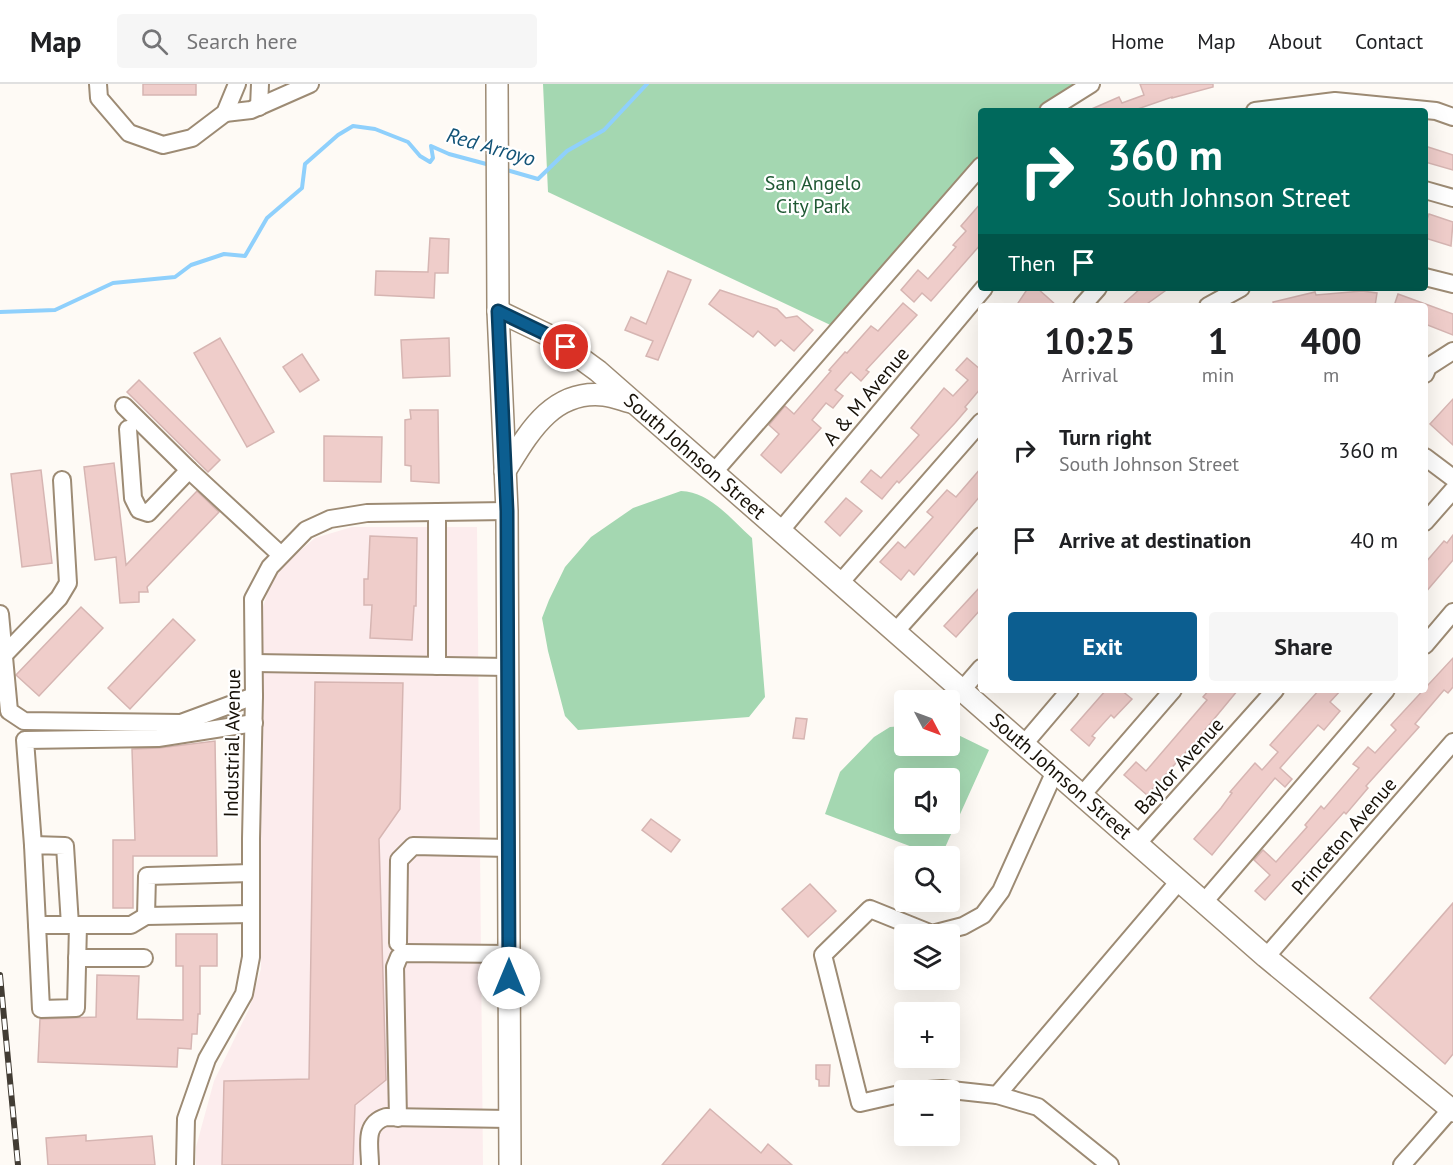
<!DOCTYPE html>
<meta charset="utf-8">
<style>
body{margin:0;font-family:"PT Sans",sans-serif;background:#f6f6f6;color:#202124;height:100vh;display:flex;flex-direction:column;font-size:22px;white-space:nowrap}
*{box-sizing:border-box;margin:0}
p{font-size:20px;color:#757577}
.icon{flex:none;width:33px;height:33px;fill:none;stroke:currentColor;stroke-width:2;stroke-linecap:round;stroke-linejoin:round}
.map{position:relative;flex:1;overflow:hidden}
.sheet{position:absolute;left:978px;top:219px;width:450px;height:390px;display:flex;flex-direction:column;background:#fff;border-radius:6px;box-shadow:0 6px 24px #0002}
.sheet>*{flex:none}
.banner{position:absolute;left:978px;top:24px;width:450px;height:183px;border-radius:6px;box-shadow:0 6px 24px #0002;background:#00695c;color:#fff;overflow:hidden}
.needle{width:39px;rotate:131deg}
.buttons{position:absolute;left:894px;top:606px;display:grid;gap:12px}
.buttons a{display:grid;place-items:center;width:66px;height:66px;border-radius:6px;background:#fff;box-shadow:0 6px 24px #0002;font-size:30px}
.pin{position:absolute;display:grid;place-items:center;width:51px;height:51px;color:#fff;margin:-26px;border:3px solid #fff;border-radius:50%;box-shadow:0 2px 6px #0007}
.me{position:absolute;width:66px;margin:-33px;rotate:0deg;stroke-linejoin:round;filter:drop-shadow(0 0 4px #0008)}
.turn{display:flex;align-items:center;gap:21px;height:126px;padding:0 30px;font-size:27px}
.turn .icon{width:78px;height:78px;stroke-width:2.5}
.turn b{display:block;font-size:42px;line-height:51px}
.then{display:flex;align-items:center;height:57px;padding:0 30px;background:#0003;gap:12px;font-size:22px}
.eta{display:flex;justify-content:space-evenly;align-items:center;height:102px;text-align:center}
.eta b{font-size:36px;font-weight:600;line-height:42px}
.primary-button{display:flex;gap:12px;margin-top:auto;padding:12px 30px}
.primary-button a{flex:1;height:69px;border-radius:6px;background:#0c5e90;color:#fff;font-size:24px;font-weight:600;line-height:69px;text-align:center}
.primary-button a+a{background:#f6f6f6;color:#202124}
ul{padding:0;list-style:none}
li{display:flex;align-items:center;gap:18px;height:90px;padding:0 30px}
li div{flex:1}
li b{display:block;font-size:22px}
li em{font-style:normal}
header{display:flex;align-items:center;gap:36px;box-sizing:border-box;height:84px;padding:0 30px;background:#fff;border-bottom:2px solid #e0e0e0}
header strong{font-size:28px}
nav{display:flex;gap:33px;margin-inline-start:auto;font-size:21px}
.search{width:420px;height:54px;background:#f6f6f6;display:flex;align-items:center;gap:15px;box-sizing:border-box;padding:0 21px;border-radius:6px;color:#757577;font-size:22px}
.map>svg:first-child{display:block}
.commercial{fill:#fceced}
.green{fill:#a4d7b1;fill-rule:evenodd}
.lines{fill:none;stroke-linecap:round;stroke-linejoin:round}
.stream{stroke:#8fd0fc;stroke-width:4}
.building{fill:#efcdca;stroke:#d6b5b2;stroke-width:1.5}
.minor-casing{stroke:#9d8b74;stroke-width:20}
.major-casing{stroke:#9d8b74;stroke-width:24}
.minor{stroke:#fff;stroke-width:16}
.major{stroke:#fff;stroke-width:21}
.rail-casing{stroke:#423c34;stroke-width:6}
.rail{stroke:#fff;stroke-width:4;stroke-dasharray:11;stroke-linecap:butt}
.route-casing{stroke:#083d5e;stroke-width:15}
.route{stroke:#0c5e90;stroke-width:10}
.labels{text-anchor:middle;stroke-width:4.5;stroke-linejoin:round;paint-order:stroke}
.park-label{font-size:20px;fill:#1f5833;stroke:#fff}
.street-label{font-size:20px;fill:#171108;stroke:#fff}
.water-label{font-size:21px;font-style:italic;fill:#125377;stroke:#fff}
</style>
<header>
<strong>Map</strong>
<div class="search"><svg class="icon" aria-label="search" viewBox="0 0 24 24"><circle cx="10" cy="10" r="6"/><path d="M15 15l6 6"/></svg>Search here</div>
<nav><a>Home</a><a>Map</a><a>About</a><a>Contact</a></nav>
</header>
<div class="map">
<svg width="1453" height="1081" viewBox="0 0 1453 1081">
<rect width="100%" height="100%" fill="#fefaf5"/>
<polygon class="commercial" points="352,443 477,443 483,1081 196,1081 196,1063 214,997 249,925 261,885 261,529 271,498 288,477 315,454"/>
<g class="green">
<polygon points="543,0 1096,0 1053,27 981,27 981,86 841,246 548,108"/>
<path d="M681,407C710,408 731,435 752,454L765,613L749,633L578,646L565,632L548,567L542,534L549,516L565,483L591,453L633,424Z"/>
<path d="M904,642V662H950V647L989,666L943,768L936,772L825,730L840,688L874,653L890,643ZM904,694H950V740H904Z"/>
</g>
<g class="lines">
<g class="stream">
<polyline points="503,85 538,95 567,67 604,46 647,0"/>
<polyline points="0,228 55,226 113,199 175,193 191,181 224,170 245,172 267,134 302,104 305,80 338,51 353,42 375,45 408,58 420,72 430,78 433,74 431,62 449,70 490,81"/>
</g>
</g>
<g class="building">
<rect x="143" y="0" width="53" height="11"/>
<polygon points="1140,0 1213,0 1213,3 1172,14 1172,13 1132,27 1087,27 1119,13 1122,19 1144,11"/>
<polygon points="1425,62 1453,71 1453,86 1425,78"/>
<polygon points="981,119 981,160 931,217 922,209 914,218 901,206 918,186 928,195 956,163 953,161 966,147 961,142"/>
<polygon points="1429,130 1453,138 1451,162 1425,154 1425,141"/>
<polygon points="430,154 449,155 448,189 435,189 434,214 375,211 376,187 428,188"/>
<polygon points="668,187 691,196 658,276 646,272 653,257 625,246 631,233 646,240"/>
<polygon points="1028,204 1037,204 1057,222 1016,222"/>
<polygon points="1141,204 1169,204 1144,222 1121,222"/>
<polygon points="720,206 777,225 786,234 797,232 813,246 794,267 781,256 775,262 758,247 753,253 709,220"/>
<polygon points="1362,207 1377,209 1375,222 1274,222 1273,218 1315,208 1316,211"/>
<polygon points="1398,210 1453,230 1453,251 1425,240 1425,222 1394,222"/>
<polygon points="903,219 917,231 866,286 869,288 861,297 851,288 835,306 843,312 833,324 826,319 812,336 821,344 781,389 761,371 779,350 769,341 785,322 794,330 831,287 829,286 845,268 847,269 871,242 878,247"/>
<polygon points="220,254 274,348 247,363 194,269"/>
<polygon points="449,254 450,292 403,294 401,256"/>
<polygon points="302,270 319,296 300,308 283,283"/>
<polygon points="967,274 981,286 981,304 965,323 967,325 955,339 899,399 897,397 882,415 861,398 871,386 881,394 919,351 911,344 944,304 953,312 968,296 956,286"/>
<polygon points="139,296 220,376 208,388 127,308"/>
<polygon points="1453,315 1453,361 1430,340"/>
<polygon points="410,326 438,326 439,399 411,397 411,382 405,381 405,336 411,335"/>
<polygon points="324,352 382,353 381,398 324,397"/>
<polygon points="114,379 126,481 197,407 219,428 147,503 148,508 139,508 139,518 120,519 116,473 95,476 84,383"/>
<polygon points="981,384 981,411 914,491 909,486 901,496 880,478 898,458 905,464 933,433 927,428 947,406 956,413"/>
<polygon points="41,386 52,479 22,483 11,390"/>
<polygon points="846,414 862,427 840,452 825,438"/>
<polygon points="1453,451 1453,476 1425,509 1425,479 1444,457 1447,459"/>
<polygon points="370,452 417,454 416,522 414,522 412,556 370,554 372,521 364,521 364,495 368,495"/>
<polygon points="981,502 981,525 956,553 944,542"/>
<polygon points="81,523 103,544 39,612 16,591"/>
<polygon points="173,535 195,556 130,625 108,604"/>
<polygon points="1453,574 1453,603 1448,609 1444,606 1415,640 1419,643 1366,702 1368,704 1346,730 1344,728 1265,816 1255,807 1270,791 1254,776 1263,766 1276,778 1307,743 1305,741 1321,722 1324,725 1359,684 1353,680 1368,663 1375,669 1396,646 1391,641"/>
<polygon points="315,598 403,599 400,725 379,755 386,996 355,1021 353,1081 222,1081 224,997 309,995"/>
<polygon points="1106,606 1121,606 1132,615 1114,634 1111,631 1092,652 1095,654 1089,662 1071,646"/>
<polygon points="1209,606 1238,606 1195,658 1147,711 1124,691 1136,678 1146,687 1207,616 1203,613"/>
<polygon points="1319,606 1341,606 1330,618 1340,627 1324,646 1318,641 1280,684 1292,695 1285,703 1275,694 1212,771 1194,755 1221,724 1232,709 1230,708 1255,679 1262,686 1278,668 1270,661"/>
<polygon points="796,634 807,635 804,655 793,654"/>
<polygon points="215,657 217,772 133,772 133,824 113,824 113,756 135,756 132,665 159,664"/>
<polygon points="651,735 680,756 671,768 642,746"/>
<polygon points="810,800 836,827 808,853 782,825"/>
<polygon points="1453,819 1453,970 1445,980 1370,914"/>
<polygon points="176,850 217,850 217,882 200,882 200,930 198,930 197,950 192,950 191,965 178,964 177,983 38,978 40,935 96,933 97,891 139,892 137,935 183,936 183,882 176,882"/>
<polygon points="816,981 830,981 829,1002 819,1002 819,996 816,995"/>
<polygon points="710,1025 761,1069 768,1060 792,1081 662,1081"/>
<polygon points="86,1051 86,1057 152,1052 155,1081 48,1081 46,1054"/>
</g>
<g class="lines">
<defs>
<g id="minor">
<polyline points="98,0 99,14 129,49 163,61 192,54 225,29 237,0"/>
<polyline points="259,23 260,0"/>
<polyline points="1048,27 1091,0"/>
<polyline points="1255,27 1335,17 1436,27 1453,33"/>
<polyline points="225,29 251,26 310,0"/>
<polyline points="1425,106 1453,114"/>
<polyline points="1425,193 1453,200"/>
<polyline points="1082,222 1098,204"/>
<polyline points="1208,222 1241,204"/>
<polyline points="1425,290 1428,283 1453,267"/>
<polyline points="124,322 189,386 281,471"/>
<polyline points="128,345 133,414 139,426 148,429 189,386"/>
<polyline points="1425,373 1453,394"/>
<polyline points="714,388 981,82"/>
<polyline points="1425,438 1453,406"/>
<polyline points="781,446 984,204"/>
<polyline points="840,499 981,338"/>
<polyline points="0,530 9,627 24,637 181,639 254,612"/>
<polyline points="895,548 981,452"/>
<polyline points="1425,561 1453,528"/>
<polyline points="3,572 59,514 68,499 62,396"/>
<polyline points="255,579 508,583"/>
<polyline points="437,582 437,428"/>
<polyline points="962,606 981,584"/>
<polyline points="1024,660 1070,606"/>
<polyline points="1082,711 1173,606"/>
<polyline points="1138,759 1275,606"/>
<polyline points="33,761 25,656 158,654 254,639"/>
<polyline points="251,789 147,792 146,832 251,830"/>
<polyline points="1204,818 1386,606"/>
<polyline points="37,841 33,761 65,762 70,841"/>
<polyline points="78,841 76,924 41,925 37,841 131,841 146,832"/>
<polyline points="398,859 399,776 413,762 509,764"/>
<polyline points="1266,873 1453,658"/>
<polyline points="77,874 144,874"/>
<polyline points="928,1006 942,1005 997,1011 1180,796"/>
<polyline points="904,1009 860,1019 823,871 870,825 932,850 963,842 983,831 1001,807 1055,687"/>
<polyline points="997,1011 1038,1023 1110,1081"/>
<polyline points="398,1034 395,883 399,873 404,869 509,870"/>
<polyline points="185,1081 186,1035 207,975 244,910 251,873 251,755 254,612 253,515 270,483 306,446 330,435 367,429 507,427"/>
<path d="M370,1081C370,1062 363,1040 386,1033L509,1035"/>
<polyline points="1402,1081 1451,1025"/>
</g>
<g id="major">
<polyline points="497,0 498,227 507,427 510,1081"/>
<polyline points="498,227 550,252 598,287 1266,873 1453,1027"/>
<path d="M505,387C528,350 552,305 604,311C613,312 623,316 631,318"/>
</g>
</defs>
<use href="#minor" class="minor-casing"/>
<use href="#major" class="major-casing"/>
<use href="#minor" class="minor"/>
<use href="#major" class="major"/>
<defs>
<polyline id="rail" points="0,891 18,1081"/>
</defs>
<use href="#rail" class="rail-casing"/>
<use href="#rail" class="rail"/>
</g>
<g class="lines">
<defs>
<polyline id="route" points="509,894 507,427 498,227 550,252 566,263"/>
</defs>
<use href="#route" class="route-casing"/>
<use href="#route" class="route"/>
</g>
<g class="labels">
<g class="park-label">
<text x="813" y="106">San Angelo<tspan x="813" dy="23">City Park</tspan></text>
</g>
<g class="street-label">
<text transform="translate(866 312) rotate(-50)" y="7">A &amp; M Avenue</text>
<text transform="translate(695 372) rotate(41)" y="7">South Johnson Street</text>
<text transform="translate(232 659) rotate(-89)" y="7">Industrial Avenue</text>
<text transform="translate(1179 682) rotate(-48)" y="7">Baylor Avenue</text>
<text transform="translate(1061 692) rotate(41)" y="7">South Johnson Street</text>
<text transform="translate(1344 752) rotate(-49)" y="7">Princeton Avenue</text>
</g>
<g class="water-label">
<text transform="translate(491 63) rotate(16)" y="7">Red Arroyo</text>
</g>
</g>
</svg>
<div class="buttons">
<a><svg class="needle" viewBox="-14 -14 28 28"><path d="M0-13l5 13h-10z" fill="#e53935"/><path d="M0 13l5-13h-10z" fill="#757577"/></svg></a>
<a><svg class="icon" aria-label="sound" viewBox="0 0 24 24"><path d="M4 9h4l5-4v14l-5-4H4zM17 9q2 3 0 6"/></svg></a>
<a><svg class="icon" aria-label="search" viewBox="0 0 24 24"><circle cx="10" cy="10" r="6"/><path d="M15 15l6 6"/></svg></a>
<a><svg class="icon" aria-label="layers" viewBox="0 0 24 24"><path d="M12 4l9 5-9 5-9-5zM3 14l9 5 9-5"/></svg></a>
<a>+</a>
<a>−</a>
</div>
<div class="pin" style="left:566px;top:263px;background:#d93025"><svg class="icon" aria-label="arrive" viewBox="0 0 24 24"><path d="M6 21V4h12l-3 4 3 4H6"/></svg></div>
<svg class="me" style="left:509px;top:894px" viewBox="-20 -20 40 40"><circle r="19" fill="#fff"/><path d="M0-13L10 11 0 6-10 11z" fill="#0c5e90"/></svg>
<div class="banner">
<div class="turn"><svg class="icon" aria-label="right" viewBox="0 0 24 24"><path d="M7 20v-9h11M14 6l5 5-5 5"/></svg><div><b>360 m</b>South Johnson Street</div></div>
<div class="then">Then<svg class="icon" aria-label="arrive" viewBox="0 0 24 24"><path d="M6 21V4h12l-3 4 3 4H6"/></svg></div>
</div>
<section class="sheet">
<div class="eta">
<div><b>10:25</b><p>Arrival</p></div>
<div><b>1</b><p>min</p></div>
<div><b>400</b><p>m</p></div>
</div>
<ul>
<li><svg class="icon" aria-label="right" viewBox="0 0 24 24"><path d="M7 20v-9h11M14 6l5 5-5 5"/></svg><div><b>Turn right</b><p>South Johnson Street</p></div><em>360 m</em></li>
<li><svg class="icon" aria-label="arrive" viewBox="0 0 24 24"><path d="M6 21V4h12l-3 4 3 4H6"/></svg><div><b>Arrive at destination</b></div><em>40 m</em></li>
</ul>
<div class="primary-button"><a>Exit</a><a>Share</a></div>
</section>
</div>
